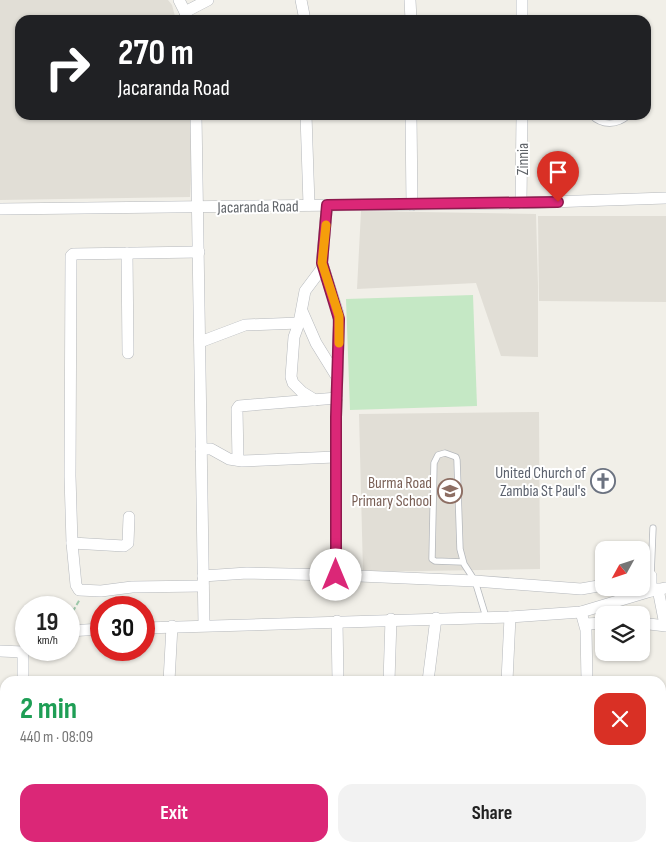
<!DOCTYPE html>
<meta charset="utf-8">
<style>
body{margin:0;font-family:"Sofia Sans Condensed",sans-serif;background:#f2f2f2;color:#222;height:100vh;display:flex;flex-direction:column;font-size:19px;white-space:nowrap}
*{box-sizing:border-box;margin:0}
p{font-size:16px;color:#767676}
.icon{flex:none;width:28px;height:28px;fill:none;stroke:currentColor;stroke-width:2;stroke-linecap:round;stroke-linejoin:round}
.map{position:relative;flex:1;overflow:hidden}
.side{position:absolute;left:0px;top:676px;width:666px;height:176px;display:flex;flex-direction:column;background:#fff;border-radius:15px 15px 0 0;box-shadow:0 1px 4px #0004}
.side>*{flex:none}
.top-card{position:absolute;left:15px;top:15px;width:636px;height:105px;border-radius:15px;box-shadow:0 1px 4px #0004;background:#202124;color:#fff;overflow:hidden}
.needle{width:32px;rotate:230deg}
.fabs{position:absolute;left:595px;top:541px;display:grid;gap:10px}
.fabs a{display:grid;place-items:center;width:55px;height:55px;border-radius:10px;background:#fff;box-shadow:0 1px 4px #0004;font-size:25px}
.speed{position:absolute;left:15px;top:596px;display:flex;gap:10px;font-size:25px;font-weight:700;text-align:center}
.speed>*{display:grid;place-content:center;width:65px;height:65px;border-radius:50%;background:#fff;box-shadow:0 1px 4px #0004;line-height:1}
.speed small{font-size:12px;font-weight:400}
.speed .limit{border:8px solid #d22;background:#fff;color:#111}
.pin{position:absolute;display:grid;place-items:center;width:42px;height:42px;color:#fff;margin:-51px -21px;border-radius:50% 50% 50% 0;rotate:-45deg;box-shadow:0 0 5px #0007}
.pin .icon{rotate:45deg}
.me{position:absolute;width:55px;margin:-28px;rotate:0deg;stroke-linejoin:round;filter:drop-shadow(0 0 4px #0008)}
.turn{display:flex;align-items:center;gap:18px;height:105px;padding:0 20px;font-size:22px}
.turn .icon{width:65px;height:65px;stroke-width:2.5}
.turn b{display:block;font-size:35px;line-height:42px}
.round{display:grid;place-items:center;flex:none;width:52px;height:52px;border-radius:15px;background:#f2f2f2}
.overview{display:flex;align-items:center;justify-content:space-between;height:85px;padding:0 20px}
h1{font-size:30px;font-weight:700;line-height:38px;color:#1e9e55}
.button{display:flex;gap:10px;margin-top:auto;padding:10px 20px}
.button a{flex:1;height:58px;border-radius:15px;background:#db2777;color:#fff;font-size:20px;font-weight:700;line-height:58px;text-align:center}
.button a+a{background:#f2f2f2;color:#222}
.map>svg:first-child{display:block}
.education{fill:#e1ded6}
.green{fill:#c5e8c5}
.lines{fill:none;stroke-linecap:round;stroke-linejoin:round}
.lane-casing{stroke:#b5b8bc;stroke-width:7}
.street-casing{stroke:#b5b8bc;stroke-width:12}
.path{stroke:#9cc7a9;stroke-width:2;stroke-dasharray:5 2.5;stroke-linecap:butt}
.lane{stroke:#fff;stroke-width:5.5}
.street{stroke:#fff;stroke-width:11}
.route-casing{stroke:#8e194d;stroke-width:12}
.route{stroke:#db2777;stroke-width:9}
.slow{stroke:#f59e0b;stroke-width:9}
.labels{text-anchor:middle;stroke-width:4;stroke-linejoin:round;paint-order:stroke}
.street-label{font-size:16px;fill:#5f6368;stroke:#fff}
.worship-label{font-size:16px;fill:#5b616d;stroke:#fff;text-anchor:end}
.education-label{font-size:16px;fill:#785e54;stroke:#fff;text-anchor:end}
</style>
<div class="map">
<svg width="666" height="852" viewBox="0 0 666 852">
<rect width="100%" height="100%" fill="#f1efe8"/>
<g class="education">
<polygon points="0,0 168,0 172,5 176,20 20,20 20,115 195,115 190,197 0,200"/>
<polygon points="361,211 536,214 538,286 538,357 501,356 476,283 357,289"/>
<polygon points="538,216 666,216 666,302 539,301"/>
<polygon points="539,412 540,569 363,572 359,414"/>
</g>
<polygon class="green" points="473,295 477,406 350,410 346,299"/>
<g class="lines">
<defs>
<g id="lane">
<path d="M591,115C602,126 617,126 629,115"/>
<polyline points="463,562 435,561 432,559 434,463 438,455 445,453 456,457 457,460 460,549 464,564 475,581 486,617"/>
<polyline points="651,576 653,528"/>
</g>
<g id="street">
<polyline points="179,0 185,12 187,20"/>
<polyline points="301,0 305,20"/>
<polyline points="410,0 411,20"/>
<polyline points="522,0 522,20"/>
<polyline points="185,12 208,0"/>
<polyline points="196,115 204,625"/>
<polyline points="306,115 309,205"/>
<polyline points="411,115 412,205"/>
<polyline points="521,203 522,115"/>
<polyline points="327,205 322,263 338,313 339,325 336,417 336,575 475,581 581,589 604,585"/>
<polyline points="0,209 521,203 666,198"/>
<polyline points="199,252 73,254 71,256 70,476 72,543 76,585 79,590 101,591 132,587 203,586"/>
<polyline points="127,253 128,353"/>
<polyline points="302,311 316,343 337,377"/>
<polyline points="200,342 245,325 299,323"/>
<polyline points="315,400 302,392 293,383 291,377 294,337 299,323 305,291 323,267"/>
<polyline points="201,449 211,449 229,459 242,461 335,457"/>
<polyline points="238,460 237,409 239,406 337,398"/>
<polyline points="72,543 124,546 128,543 129,517"/>
<polyline points="641,575 651,576 651,591"/>
<polyline points="203,576 247,573 336,575"/>
<polyline points="658,589 665,625"/>
<polyline points="581,612 586,630 587,681"/>
<polyline points="337,621 338,681"/>
<polyline points="641,623 666,626"/>
<polyline points="585,624 604,623"/>
<polyline points="144,628 510,617 581,612 651,591 666,588"/>
<polyline points="69,631 101,629"/>
<polyline points="0,651 23,652"/>
<polyline points="23,681 23,652 26,650"/>
<polyline points="169,681 172,626"/>
<polyline points="389,681 391,619"/>
<polyline points="428,681 436,618"/>
<polyline points="507,681 510,617"/>
<polyline points="0,838 5,838"/>
<polyline points="25,848 25,852"/>
<polyline points="108,848 108,852"/>
<polyline points="390,848 390,852"/>
<polyline points="434,848 434,852"/>
<polyline points="511,848 511,852"/>
<polyline points="590,848 590,852"/>
<polyline points="240,852 240,848"/>
<polyline points="337,852 337,848"/>
</g>
</defs>
<use href="#lane" class="lane-casing"/>
<use href="#street" class="street-casing"/>
<polyline class="path" points="69,618 80,599"/>
<use href="#lane" class="lane"/>
<use href="#street" class="street"/>
</g>
<g class="lines">
<defs>
<polyline id="route" points="336,575 336,417 339,319 322,263 327,205 558,202"/>
</defs>
<use href="#route" class="route-casing"/>
<use href="#route" class="route"/>
<polyline class="slow" points="326,225 322,263 339,316 339,343"/>
</g>
<defs>
<symbol id="church-ring" viewBox="-11 -11 22 22"><circle r="9.5" fill="#fff" stroke="#6b7280" stroke-width="1.5"/><path d="M-1.2-6h2.4v3.5h3.3v2.4h-3.3V6h-2.4V-.1h-3.3v-2.4h3.3Z" fill="#6b7280"/></symbol>
<symbol id="school-ring" viewBox="-11 -11 22 22"><circle r="9.5" fill="#fff" stroke="#8d6e63" stroke-width="1.5"/><path d="M0-5L7-2L0 1L-7-2ZM-4 1L0 2.5L4 1V4Q0 6-4 4Z" fill="#8d6e63"/></symbol>
</defs>
<g fill-rule="evenodd">
<use href="#church-ring" x="589" y="467" width="28" height="28"/>
<use href="#school-ring" x="436" y="477" width="28" height="28"/>
</g>
<g class="labels">
<g class="street-label">
<text transform="translate(522 159) rotate(-90)" y="6">Zinnia</text>
<text transform="translate(258 206) rotate(-1)" y="6">Jacaranda Road</text>
</g>
<g class="worship-label">
<text x="586" y="478">United Church of<tspan x="586" dy="18">Zambia St Paul's</tspan></text>
</g>
<g class="education-label">
<text x="432" y="488">Burma Road<tspan x="432" dy="18">Primary School</tspan></text>
</g>
</g>
</svg>
<div class="fabs">
<a><svg class="needle" viewBox="-14 -14 28 28"><path d="M0-13l5 13h-10z" fill="#e53935"/><path d="M0 13l5-13h-10z" fill="#767676"/></svg></a>
<a><svg class="icon" aria-label="layers" viewBox="0 0 24 24"><path d="M12 4l9 5-9 5-9-5zM3 14l9 5 9-5"/></svg></a>
</div>
<div class="speed"><div>19<small>km/h</small></div><div class="limit">30</div></div>
<div class="pin" style="left:558px;top:202px;background:#d93025"><svg class="icon" aria-label="arrive" viewBox="0 0 24 24"><path d="M6 21V4h12l-3 4 3 4H6"/></svg></div>
<svg class="me" style="left:336px;top:575px" viewBox="-20 -20 40 40"><circle r="19" fill="#fff"/><path d="M0-13L10 11 0 6-10 11z" fill="#db2777"/></svg>
<div class="top-card">
<div class="turn"><svg class="icon" aria-label="right" viewBox="0 0 24 24"><path d="M7 20v-9h11M14 6l5 5-5 5"/></svg><div><b>270 m</b>Jacaranda Road</div></div>
</div>
<section class="side">
<div class="overview"><div><h1>2 min</h1><p>440 m · 08:09</p></div><a class="round" style="background:#d93025;color:#fff"><svg class="icon" aria-label="close" viewBox="0 0 24 24"><path d="M6 6l12 12M18 6L6 18"/></svg></a></div>
<div class="button"><a>Exit</a><a>Share</a></div>
</section>
</div>
